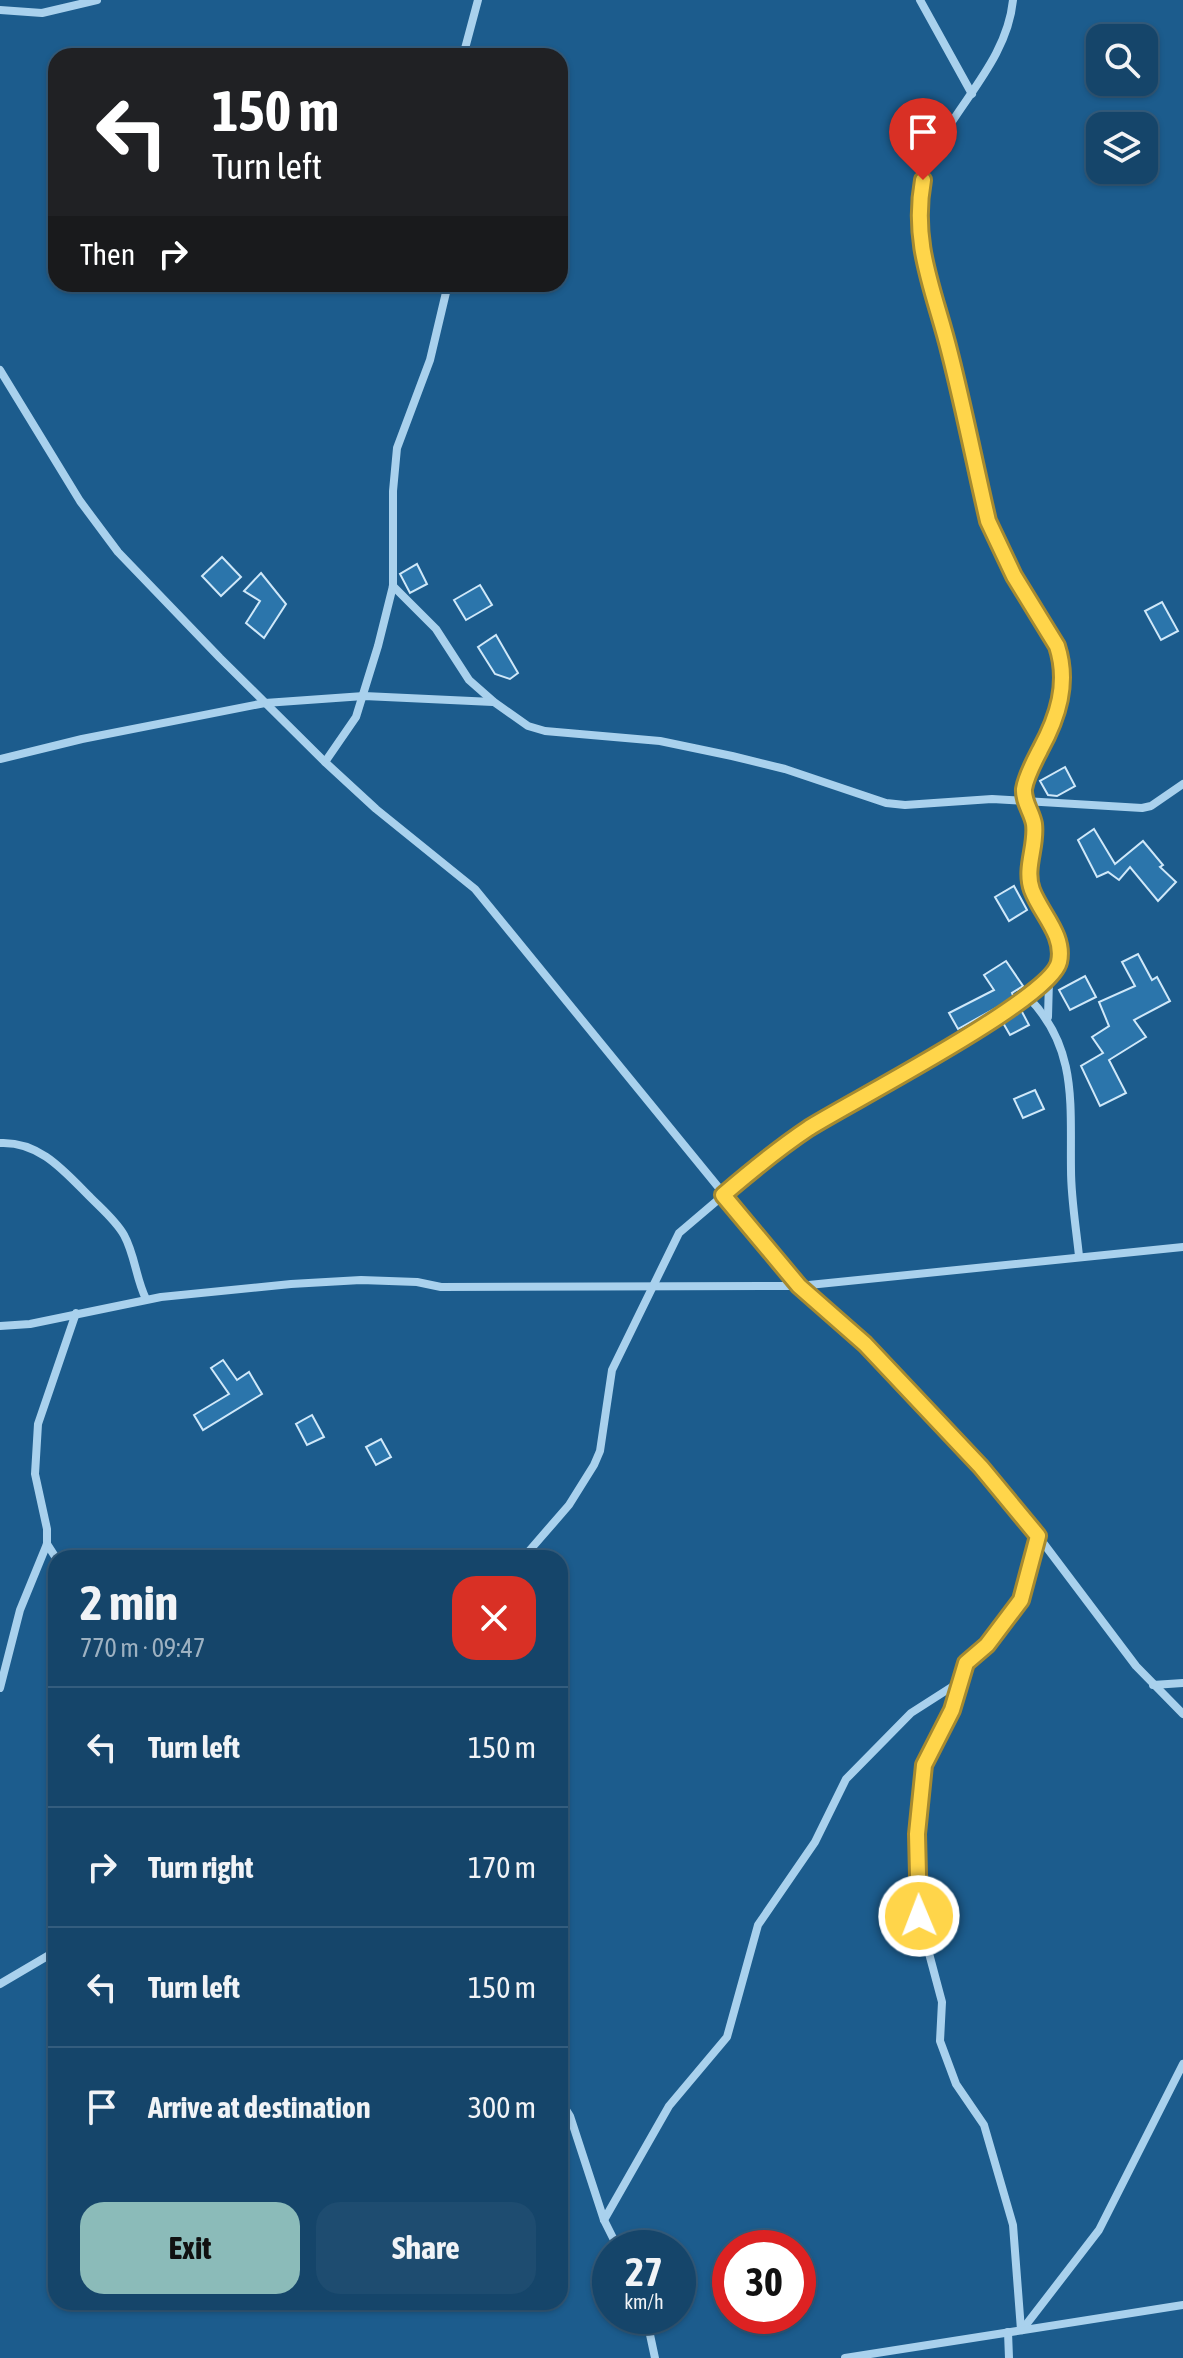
<!DOCTYPE html>
<meta charset="utf-8">
<style>
body{margin:0;font-family:"Asap Condensed",sans-serif;background:#1e4c70;color:#f1f3f6;height:100vh;display:flex;flex-direction:column;font-size:30px;white-space:nowrap}
*{box-sizing:border-box;margin:0}
p{font-size:26px;color:#9db1c1}
.icon{flex:none;width:44px;height:44px;fill:none;stroke:currentColor;stroke-width:2;stroke-linecap:round;stroke-linejoin:round}
.map{position:relative;flex:1;overflow:hidden}
.side{position:absolute;left:48px;top:1550px;width:520px;height:760px;display:flex;flex-direction:column;background:#15456a;border-radius:24px;box-shadow:0 2px 6px #0004,0 0 0 2px #345d7e}
.side>*{flex:none}
.guide{position:absolute;left:48px;top:48px;width:520px;height:244px;border-radius:24px;box-shadow:0 2px 6px #0004,0 0 0 2px #345d7e;background:#202124;color:#fff;overflow:hidden}
.buttons{position:absolute;left:1086px;top:24px;display:grid;gap:16px}
.buttons a{display:grid;place-items:center;width:72px;height:72px;border-radius:16px;background:#15456a;box-shadow:0 2px 6px #0004,0 0 0 2px #345d7e;font-size:40px}
.speed{position:absolute;left:592px;top:2230px;display:flex;gap:16px;font-size:40px;font-weight:700;text-align:center}
.speed>*{display:grid;place-content:center;width:104px;height:104px;border-radius:50%;background:#15456a;box-shadow:0 2px 6px #0004,0 0 0 2px #345d7e;line-height:1}
.speed small{font-size:20px;font-weight:400}
.speed .limit{border:12px solid #d22;background:#fff;color:#111}
.pin{position:absolute;display:grid;place-items:center;width:68px;height:68px;color:#fff;margin:-82px -34px;border-radius:50% 50% 50% 0;rotate:-45deg;box-shadow:0 0 8px #0007}
.pin .icon{rotate:45deg}
.me{position:absolute;width:88px;margin:-44px;rotate:359deg;stroke-linejoin:round;filter:drop-shadow(0 0 6px #0008)}
.turn{display:flex;align-items:center;gap:28px;height:168px;padding:0 32px;font-size:36px}
.turn .icon{width:104px;height:104px;stroke-width:2.5}
.turn b{display:block;font-size:56px;line-height:68px}
.then{display:flex;align-items:center;height:76px;padding:0 32px;background:#0003;gap:16px;font-size:30px}
.round{display:grid;place-items:center;flex:none;width:84px;height:84px;border-radius:24px;background:#1e4c70}
.headline{display:flex;align-items:center;justify-content:space-between;height:136px;padding:0 32px}
h1{font-size:48px;font-weight:700;line-height:60px}
.action{display:flex;gap:16px;margin-top:auto;padding:16px 32px}
.action a{flex:1;height:92px;border-radius:24px;background:#8bbbb9;color:#111;font-size:32px;font-weight:700;line-height:92px;text-align:center}
.action a+a{background:#1e4c70;color:#f1f3f6}
ul{padding:0;list-style:none}
li{display:flex;align-items:center;gap:24px;height:120px;padding:0 32px;border-top:2px solid #345d7e}
li div{flex:1}
li b{display:block;font-size:30px}
li em{font-style:normal}
.map>svg:first-child{display:block}
.building{fill:#2b75ab;stroke:#cfe8f9;stroke-width:2}
.lines{fill:none;stroke-linecap:round;stroke-linejoin:round}
.minor{stroke:#a9d1ed;stroke-width:8}
.route-casing{stroke:#a68a30;stroke-width:20}
.route{stroke:#ffd54a;stroke-width:14}
</style>
<div class="map">
<svg width="1183" height="2358" viewBox="0 0 1183 2358">
<rect width="100%" height="100%" fill="#1c5c8d"/>
<g class="building">
<polygon points="222,557 241,577 221,596 202,576"/>
<polygon points="417,564 427,584 410,593 400,574"/>
<polygon points="261,573 286,604 264,638 246,623 260,601 244,591"/>
<polygon points="480,585 492,605 466,620 454,600"/>
<polygon points="1162,602 1178,631 1161,640 1145,611"/>
<polygon points="496,635 518,673 510,679 495,674 478,647"/>
<polygon points="1065,767 1075,786 1057,796 1048,795 1040,781"/>
<polygon points="1094,829 1115,864 1143,841 1163,865 1160,867 1176,882 1158,901 1130,867 1119,880 1108,872 1097,877 1078,840"/>
<polygon points="1014,886 1027,910 1009,921 995,897"/>
<polygon points="1138,954 1152,980 1157,977 1170,1001 1134,1020 1146,1037 1109,1060 1126,1093 1100,1106 1081,1066 1103,1053 1092,1037 1109,1026 1099,1002 1135,986 1122,962"/>
<polygon points="1006,961 1023,986 1012,993 1014,998 958,1029 949,1013 994,990 984,975"/>
<polygon points="1085,976 1096,997 1070,1010 1059,990"/>
<polygon points="1021,1010 1029,1025 1010,1035 1002,1021"/>
<polygon points="1035,1090 1044,1109 1023,1118 1014,1099"/>
<polygon points="223,1360 237,1380 249,1372 262,1394 203,1430 194,1415 229,1394 211,1368"/>
<polygon points="312,1415 324,1437 307,1445 296,1424"/>
<polygon points="381,1439 391,1457 376,1465 366,1447"/>
</g>
<g class="lines">
<g class="minor">
<polyline points="920,0 972,94"/>
<polyline points="0,10 42,13 97,0"/>
<polyline points="463,56 478,0"/>
<polyline points="0,370 80,501 118,552 220,658 325,762 376,809 475,889 799,1286 865,1344 981,1467 1038,1536 1136,1666 1183,1714"/>
<polyline points="393,586 436,629 469,680 494,702 528,726 545,731 660,741 732,756 785,769 886,803 905,805 992,799 1142,808 1151,806 1183,784"/>
<polyline points="0,759 82,739 265,703 364,696 493,702"/>
<polyline points="325,762 356,717 378,646 393,586 393,491 397,448 430,360 448,284"/>
<path d="M1028,997C1078,1048 1070,1104 1071,1170C1071,1198 1076,1227 1079,1256"/>
<polyline points="1048,1017 1049,980"/>
<path d="M0,1143C40,1141 65,1172 91,1198C103,1210 116,1221 124,1235C135,1255 136,1279 146,1299"/>
<polyline points="0,1326 30,1324 161,1297 291,1284 361,1280 417,1282 441,1287 799,1286 1183,1247"/>
<polyline points="47,1544 56,1558"/>
<path d="M523,1558L569,1505L594,1465L600,1451L612,1370L679,1233L773,1153L810,1127L897,1079L1028,997C1094,946 1041,936 1030,882C1026,864 1035,845 1034,827C1033,817 1027,808 1025,798C1021,777 1039,754 1048,736C1062,708 1067,676 1057,646L1014,576L988,521C976,472 967,422 955,373C940,313 905,239 924,177C944,113 1006,69 1013,0"/>
<polyline points="1153,1685 1183,1683"/>
<polyline points="0,1688 20,1610 47,1544 47,1529 35,1474 38,1424 76,1313"/>
<polyline points="0,1984 56,1951"/>
<polyline points="560,2100 570,2116 604,2220 618,2248"/>
<polyline points="604,2220 669,2106 727,2037 758,1925 815,1842 846,1779 911,1713 961,1681"/>
<polyline points="646,2316 655,2358"/>
<polyline points="1021,2330 1013,2225 984,2125 956,2084 940,2041 942,2002 919,1916 917,1834 924,1765 952,1710 966,1663 987,1645 1021,1600 1038,1536"/>
<polyline points="1022,2330 1099,2230 1183,2064"/>
<polyline points="1008,2332 1009,2358"/>
<polyline points="845,2358 1183,2305"/>
</g>
</g>
<g class="lines">
<defs>
<path id="route" d="M919,1916L917,1834L924,1765L952,1710L966,1663L987,1645L1021,1600L1038,1536L981,1467L865,1344L799,1286L723,1195C751,1171 779,1148 809,1128C850,1102 1051,999 1059,962C1065,935 1041,914 1032,890C1024,868 1037,846 1034,824C1032,812 1023,802 1024,789C1026,776 1034,762 1040,750C1058,717 1069,683 1057,646L1014,576L988,521C975,465 964,409 950,354C935,292 911,246 923,180"/>
</defs>
<use href="#route" class="route-casing"/>
<use href="#route" class="route"/>
</g>
</svg>
<div class="buttons">
<a><svg class="icon" aria-label="search" viewBox="0 0 24 24"><circle cx="10" cy="10" r="6"/><path d="M15 15l6 6"/></svg></a>
<a><svg class="icon" aria-label="layers" viewBox="0 0 24 24"><path d="M12 4l9 5-9 5-9-5zM3 14l9 5 9-5"/></svg></a>
</div>
<div class="speed"><div>27<small>km/h</small></div><div class="limit">30</div></div>
<div class="pin" style="left:923px;top:180px;background:#d93025"><svg class="icon" aria-label="arrive" viewBox="0 0 24 24"><path d="M6 21V4h12l-3 4 3 4H6"/></svg></div>
<svg class="me" style="left:919px;top:1916px" viewBox="-20 -20 40 40"><circle r="17" fill="#ffd54a" stroke="#fff" stroke-width="3"/><path d="M0-11L8 9 0 5-8 9z" fill="#fff"/></svg>
<div class="guide">
<div class="turn"><svg class="icon" aria-label="left" viewBox="0 0 24 24"><path d="M17 20v-9H6M10 6l-5 5 5 5"/></svg><div><b>150 m</b>Turn left</div></div>
<div class="then">Then<svg class="icon" aria-label="right" viewBox="0 0 24 24"><path d="M7 20v-9h11M14 6l5 5-5 5"/></svg></div>
</div>
<section class="side">
<div class="headline"><div><h1>2 min</h1><p>770 m · 09:47</p></div><a class="round" style="background:#d93025;color:#fff"><svg class="icon" aria-label="close" viewBox="0 0 24 24"><path d="M6 6l12 12M18 6L6 18"/></svg></a></div>
<ul>
<li><svg class="icon" aria-label="left" viewBox="0 0 24 24"><path d="M17 20v-9H6M10 6l-5 5 5 5"/></svg><div><b>Turn left</b></div><em>150 m</em></li>
<li><svg class="icon" aria-label="right" viewBox="0 0 24 24"><path d="M7 20v-9h11M14 6l5 5-5 5"/></svg><div><b>Turn right</b></div><em>170 m</em></li>
<li><svg class="icon" aria-label="left" viewBox="0 0 24 24"><path d="M17 20v-9H6M10 6l-5 5 5 5"/></svg><div><b>Turn left</b></div><em>150 m</em></li>
<li><svg class="icon" aria-label="arrive" viewBox="0 0 24 24"><path d="M6 21V4h12l-3 4 3 4H6"/></svg><div><b>Arrive at destination</b></div><em>300 m</em></li>
</ul>
<div class="action"><a>Exit</a><a>Share</a></div>
</section>
</div>
